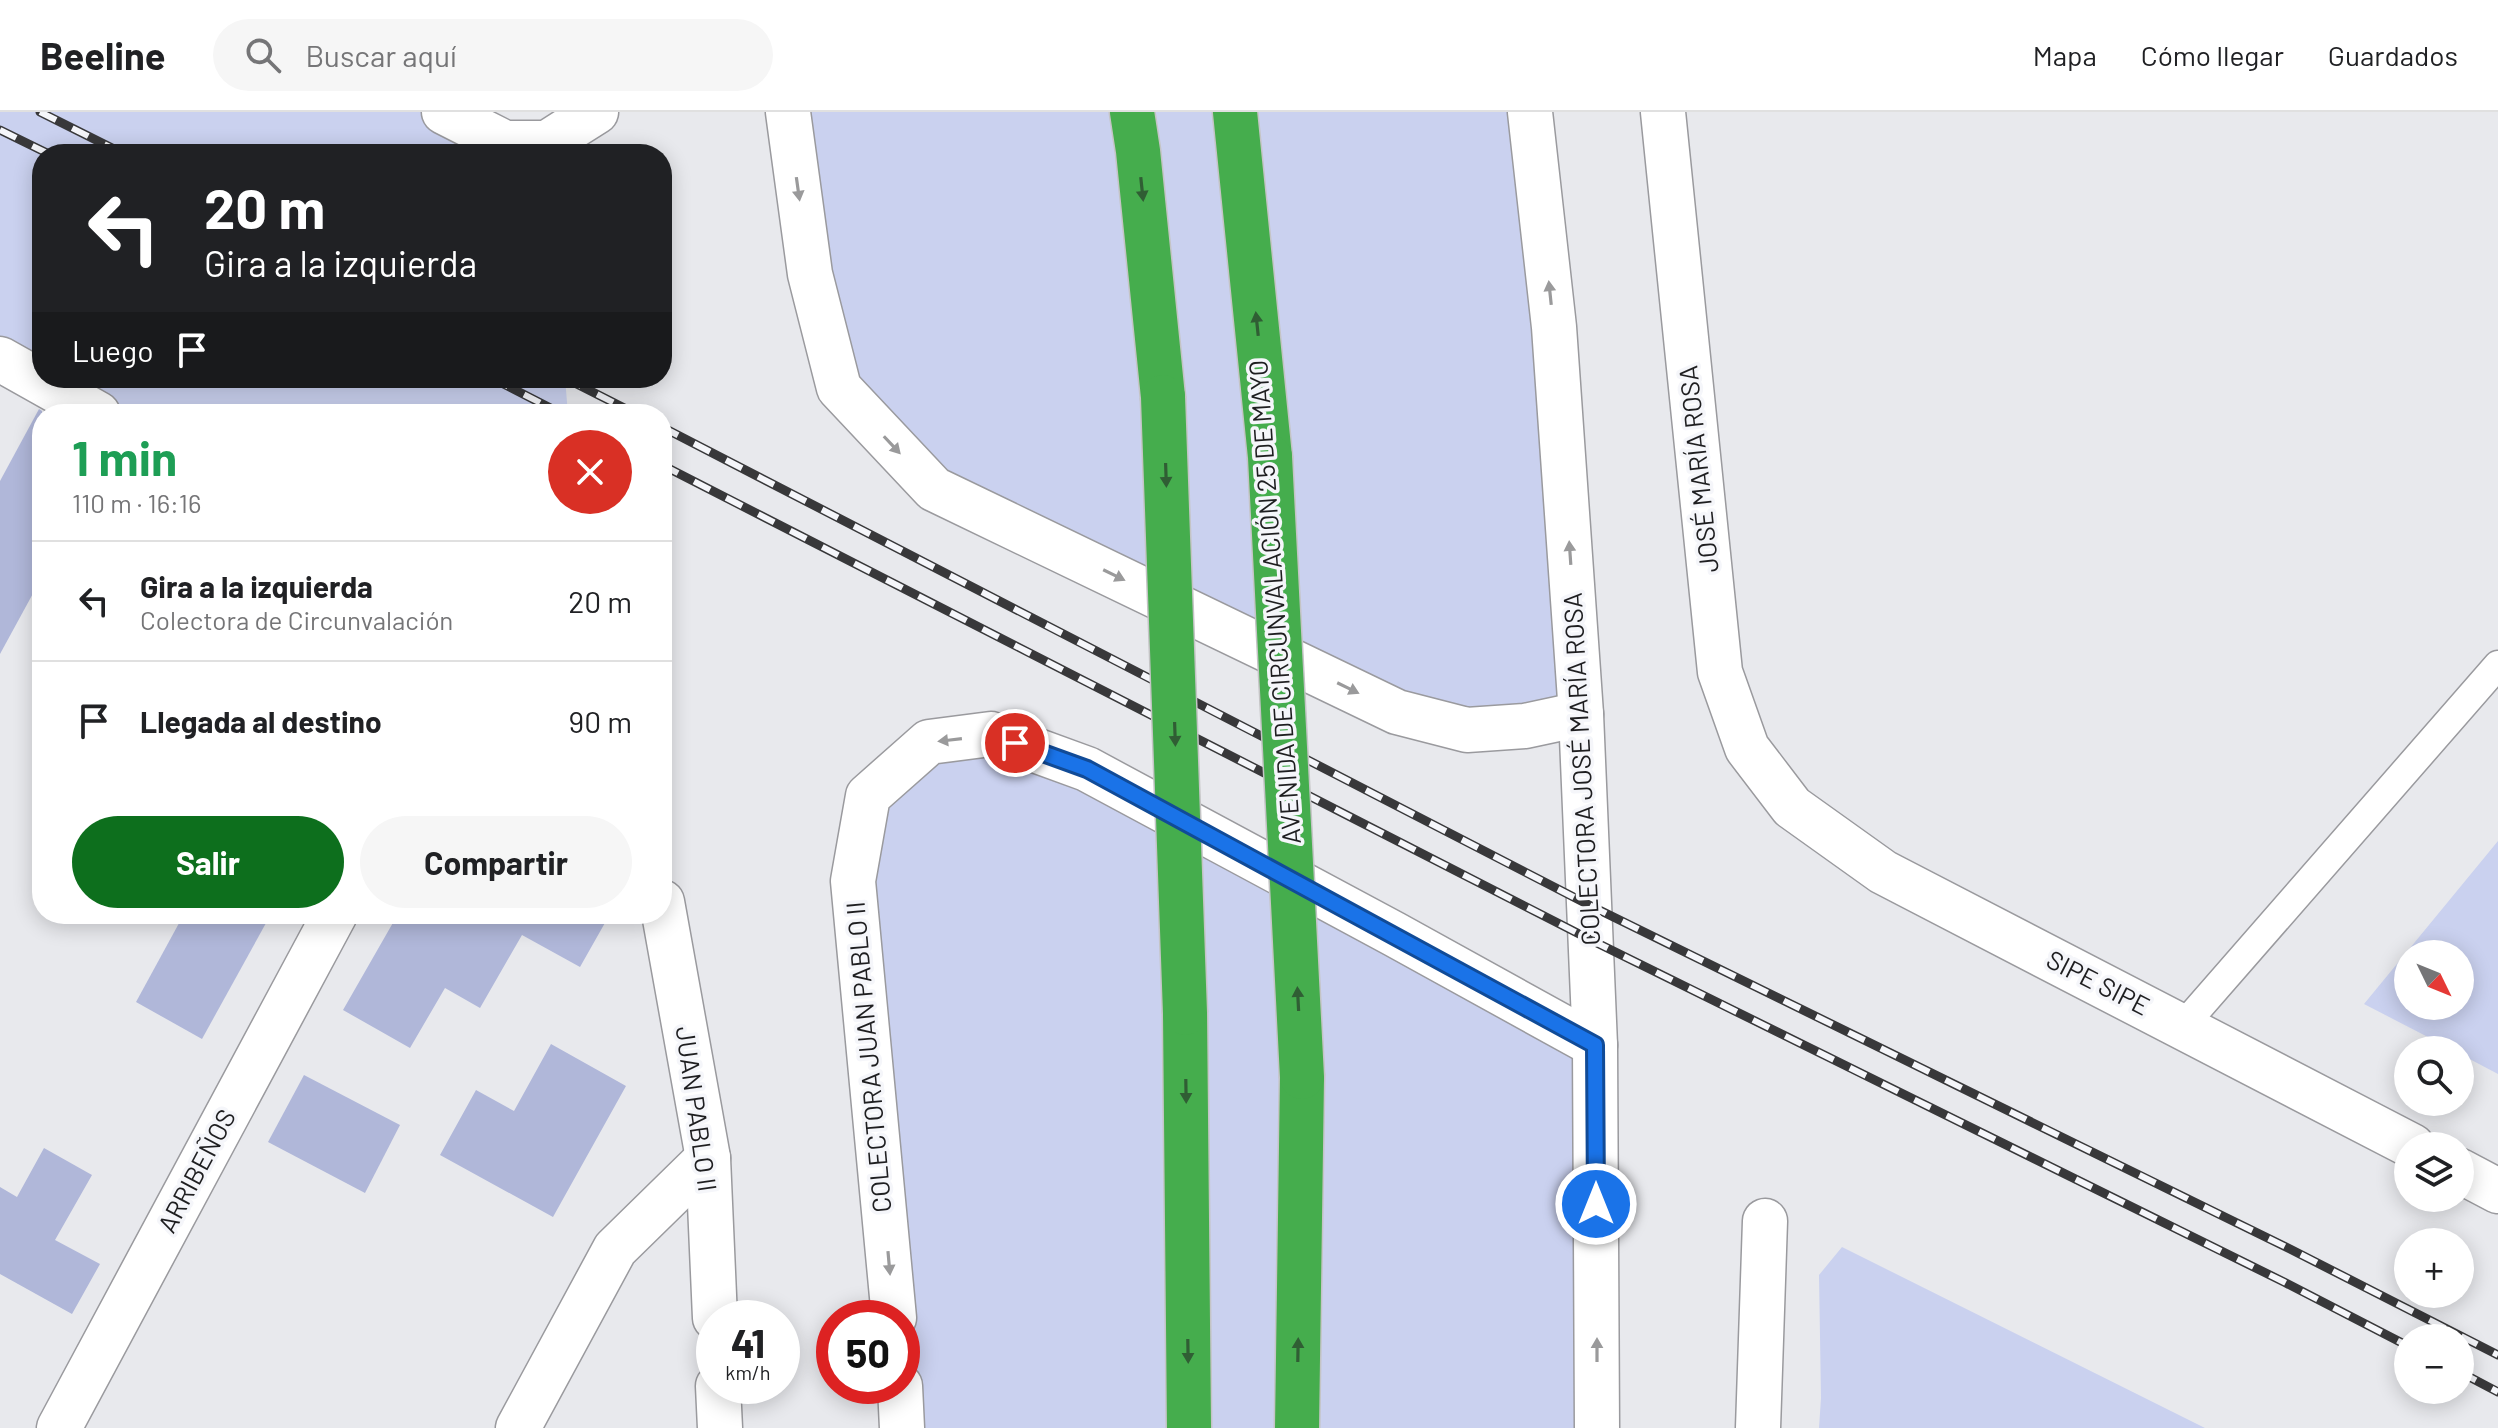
<!DOCTYPE html>
<html lang="es">
<meta charset="utf-8">
<style>
body{margin:0;font-family:Barlow,sans-serif;background:#f6f6f6;color:#202124;height:100vh;display:flex;flex-direction:column;font-size:30px;white-space:nowrap}
*{box-sizing:border-box;margin:0}
p{font-size:26px;color:#757577}
.icon{flex:none;width:44px;height:44px;fill:none;stroke:currentColor;stroke-width:2;stroke-linecap:round;stroke-linejoin:round}
.map{position:relative;flex:1;overflow:hidden}
.drawer{position:absolute;left:32px;top:292px;width:640px;height:520px;display:flex;flex-direction:column;background:#fff;border-radius:32px;box-shadow:0 4px 20px #0003}
.drawer>*{flex:none}
.guide{position:absolute;left:32px;top:32px;width:640px;height:244px;border-radius:32px;box-shadow:0 4px 20px #0003;background:#202124;color:#fff;overflow:hidden}
.needle{width:52px;rotate:133deg}
.fabs{position:absolute;left:2394px;top:828px;display:grid;gap:16px}
.fabs a{display:grid;place-items:center;width:80px;height:80px;border-radius:50%;background:#fff;box-shadow:0 4px 20px #0003;font-size:40px}
.speed{position:absolute;left:696px;top:1188px;display:flex;gap:16px;font-size:40px;font-weight:700;text-align:center}
.speed>*{display:grid;place-content:center;width:104px;height:104px;border-radius:50%;background:#fff;box-shadow:0 4px 20px #0003;line-height:1}
.speed small{font-size:20px;font-weight:400}
.speed .limit{border:12px solid #d22;background:#fff;color:#111}
.pin{position:absolute;display:grid;place-items:center;width:68px;height:68px;color:#fff;margin:-34px;border:4px solid #fff;border-radius:50%;box-shadow:0 2px 8px #0007}
.me{position:absolute;width:88px;margin:-44px;rotate:0deg;stroke-linejoin:round;filter:drop-shadow(0 0 6px #0008)}
.turn{display:flex;align-items:center;gap:28px;height:168px;padding:0 40px;font-size:36px}
.turn .icon{width:104px;height:104px;stroke-width:2.5}
.turn b{display:block;font-size:56px;line-height:68px}
.then{display:flex;align-items:center;height:76px;padding:0 40px;background:#0003;gap:16px;font-size:30px}
.round{display:grid;place-items:center;flex:none;width:84px;height:84px;border-radius:42px;background:#f6f6f6}
.overview{display:flex;align-items:center;justify-content:space-between;height:136px;padding:0 40px}
h1{font-size:48px;font-weight:700;line-height:60px;color:#1e9e55}
.primary-button{display:flex;gap:16px;margin-top:auto;padding:16px 40px}
.primary-button a{flex:1;height:92px;border-radius:48px;background:#0d6f1d;color:#fff;font-size:32px;font-weight:700;line-height:92px;text-align:center}
.primary-button a+a{background:#f6f6f6;color:#202124}
ul{padding:0;list-style:none}
li{display:flex;align-items:center;gap:24px;height:120px;padding:0 40px;border-top:2px solid #e0e0e0}
li div{flex:1}
li b{display:block;font-size:30px}
li em{font-style:normal}
header{display:flex;align-items:center;gap:48px;box-sizing:border-box;height:112px;padding:0 40px;background:#fff;border-bottom:2px solid #e0e0e0}
header strong{font-size:38px}
nav{display:flex;gap:44px;margin-inline-start:auto;font-size:28px}
.search{width:560px;height:72px;background:#f6f6f6;display:flex;align-items:center;gap:20px;box-sizing:border-box;padding:0 28px;border-radius:44px;color:#757577;font-size:30px}
.map>svg:first-child{display:block}
.green{fill:#cad1ef;fill-rule:evenodd}
.building{fill:#b0b7d9}
.lines{fill:none;stroke-linecap:round;stroke-linejoin:round}
.service-casing{stroke:#9a9a9e;stroke-width:31}
.minor-casing{stroke:#9a9a9e;stroke-width:47}
.secondary-casing{stroke:#9a9a9e;stroke-width:47}
.motorway-casing{stroke:#c4c4c5;stroke-width:47}
.service{stroke:#fff;stroke-width:28}
.minor{stroke:#fff;stroke-width:44}
.secondary{stroke:#fff;stroke-width:44}
.motorway{stroke:#45ad4d;stroke-width:44}
.rail-casing{stroke:#38383a;stroke-width:9}
.rail{stroke:#f5f6fa;stroke-width:6;stroke-dasharray:18;stroke-linecap:butt}
.motorway-bridge-casing{stroke:#c4c4c5;stroke-width:47;stroke-linecap:butt}
.motorway-bridge{stroke:#45ad4d;stroke-width:44}
.oneway{fill:#9a9a9b}
.oneway2{fill:#305e34}
.route-casing{stroke:#114b97;stroke-width:20}
.route{stroke:#1a73e8;stroke-width:14}
.labels{text-anchor:middle;stroke-width:7;stroke-linejoin:round;paint-order:stroke}
.street-label{font-size:26px;fill:#1e1e20;stroke:#f5f6fa}
</style>
<header>
<strong>Beeline</strong>
<div class="search"><svg class="icon" aria-label="search" viewBox="0 0 24 24"><circle cx="10" cy="10" r="6"/><path d="M15 15l6 6"/></svg>Buscar aquí</div>
<nav><a>Mapa</a><a>Cómo llegar</a><a>Guardados</a></nav>
</header>
<div class="map">
<svg width="2498" height="1316" viewBox="0 0 2498 1316">
<rect width="100%" height="100%" fill="#e8e9ed"/>
<g class="green">
<polygon points="0,0 444,0 547,42 42,42 42,266 565,266 568,302 98,302 0,247"/>
<polygon points="788,0 1530,0 1581,602 1467,618 934,377 839,276"/>
<polygon points="991,622 1595,933 1597,1316 902,1316 902,1206 868,684"/>
<path d="M2498,729V962L2460,942V938H2453L2364,892ZM2408,842H2460V894H2408Z"/>
<polygon points="1842,1135 2205,1316 1819,1316 1821,1286 1819,1163"/>
</g>
<g class="building">
<polygon points="39,297 42,299 42,465 0,542 0,369"/>
<polygon points="184,802 271,802 202,927 136,890"/>
<polygon points="398,802 610,802 580,855 522,823 480,896 445,876 410,936 343,898"/>
<polygon points="551,932 626,974 553,1105 440,1043 476,978 514,999"/>
<polygon points="304,963 400,1013 365,1081 268,1030"/>
<polygon points="44,1036 92,1063 55,1128 100,1152 72,1202 0,1162 0,1075 17,1085"/>
</g>
<g class="lines">
<defs>
<polyline id="service" points="2182,915 2498,553"/>
<g id="minor">
<polyline points="444,0 505,31 547,31 596,0"/>
<polyline points="1663,0 1720,560 1747,636 1792,695 1883,760 2412,1034"/>
<polyline points="0,247 98,302"/>
<polyline points="662,790 708,1046 715,1206"/>
<polyline points="2460,1059 2498,1079"/>
<polyline points="718,1274 720,1316"/>
<polyline points="59,1316 335,802"/>
<polyline points="518,1316 615,1137 708,1046"/>
<polyline points="1758,1316 1765,1109"/>
</g>
<g id="secondary">
<polyline points="788,0 810,162 839,276 934,377 1397,600 1467,618 1525,614 1581,602"/>
<polyline points="1530,0 1554,215 1581,602 1595,933 1597,1316"/>
<polyline points="894,1206 853,769 868,684 929,630 991,622 1087,657 1394,822 1595,933"/>
<polyline points="900,1274 902,1316"/>
</g>
<g id="motorway">
<polyline points="1132,0 1138,39 1163,285"/>
<polyline points="1235,0 1270,345"/>
<polyline points="1185,901 1189,1316"/>
<polyline points="1297,1316 1302,965"/>
</g>
</defs>
<use href="#service" class="service-casing"/>
<use href="#minor" class="minor-casing"/>
<use href="#secondary" class="secondary-casing"/>
<use href="#motorway" class="motorway-casing"/>
<use href="#service" class="service"/>
<use href="#minor" class="minor"/>
<use href="#secondary" class="secondary"/>
<use href="#motorway" class="motorway"/>
<defs>
<g id="rail">
<polyline points="40,0 124,42"/>
<polyline points="0,18 49,42"/>
<polyline points="492,266 562,302"/>
<polyline points="565,266 636,302"/>
<polyline points="662,315 1589,793 2290,1137 2498,1243"/>
<polyline points="662,353 1591,828 2284,1170 2408,1234"/>
<polyline points="2460,1260 2498,1280"/>
</g>
</defs>
<use href="#rail" class="rail-casing"/>
<use href="#rail" class="rail"/>
<defs>
<g id="motorway-bridge">
<polyline points="1163,285 1185,901"/>
<polyline points="1270,345 1302,965"/>
</g>
</defs>
<use href="#motorway-bridge" class="motorway-bridge-casing"/>
<use href="#motorway-bridge" class="motorway-bridge"/>
</g>
<defs><path id="oneway-solid" d="M-6-.8H1V-3.2L6.5 0L1 3.2V.8H-6Z" transform="scale(2)"/></defs>
<g class="oneway">
<use href="#oneway-solid" transform="translate(798 77) rotate(82)"/>
<use href="#oneway-solid" transform="translate(1550 181) rotate(-96)"/>
<use href="#oneway-solid" transform="translate(892 333) rotate(47)"/>
<use href="#oneway-solid" transform="translate(1570 441) rotate(-94)"/>
<use href="#oneway-solid" transform="translate(1114 463) rotate(26)"/>
<use href="#oneway-solid" transform="translate(1348 576) rotate(26)"/>
<use href="#oneway-solid" transform="translate(950 628) rotate(173)"/>
<use href="#oneway-solid" transform="translate(889 1151) rotate(85)"/>
<use href="#oneway-solid" transform="translate(1597 1238) rotate(-90)"/>
</g>
<g class="oneway2">
<use href="#oneway-solid" transform="translate(1142 77) rotate(84)"/>
<use href="#oneway-solid" transform="translate(1257 212) rotate(-96)"/>
<use href="#oneway-solid" transform="translate(1166 363) rotate(88)"/>
<use href="#oneway-solid" transform="translate(1175 622) rotate(88)"/>
<use href="#oneway-solid" transform="translate(1298 887) rotate(-93)"/>
<use href="#oneway-solid" transform="translate(1186 979) rotate(89)"/>
<use href="#oneway-solid" transform="translate(1298 1238) rotate(-89)"/>
<use href="#oneway-solid" transform="translate(1188 1239) rotate(89)"/>
</g>
<g class="lines">
<defs>
<polyline id="route" points="1015,631 1087,657 1595,933 1596,1092"/>
</defs>
<use href="#route" class="route-casing"/>
<use href="#route" class="route"/>
</g>
<g class="labels">
<g class="street-label">
<text transform="translate(1699 357) rotate(-96)" y="9">JOSÉ MARÍA ROSA</text>
<text transform="translate(1275 490) rotate(-94)" y="9">AVENIDA DE CIRCUNVALACIÓN 25 DE MAYO</text>
<text transform="translate(1582 657) rotate(-93)" y="9">COLECTORA JOSÉ MARÍA ROSA</text>
<text transform="translate(2098 871) rotate(27)" y="9">SIPE SIPE</text>
<text transform="translate(869 945) rotate(-95)" y="9">COLECTORA JUAN PABLO II</text>
<text transform="translate(696 997) rotate(82)" y="9">JUAN PABLO II</text>
<text transform="translate(197 1059) rotate(-62)" y="9">ARRIBEÑOS</text>
</g>
</g>
</svg>
<div class="fabs">
<a><svg class="needle" viewBox="-14 -14 28 28"><path d="M0-13l5 13h-10z" fill="#e53935"/><path d="M0 13l5-13h-10z" fill="#757577"/></svg></a>
<a><svg class="icon" aria-label="search" viewBox="0 0 24 24"><circle cx="10" cy="10" r="6"/><path d="M15 15l6 6"/></svg></a>
<a><svg class="icon" aria-label="layers" viewBox="0 0 24 24"><path d="M12 4l9 5-9 5-9-5zM3 14l9 5 9-5"/></svg></a>
<a>+</a>
<a>−</a>
</div>
<div class="speed"><div>41<small>km/h</small></div><div class="limit">50</div></div>
<div class="pin" style="left:1015px;top:631px;background:#d93025"><svg class="icon" aria-label="arrive" viewBox="0 0 24 24"><path d="M6 21V4h12l-3 4 3 4H6"/></svg></div>
<svg class="me" style="left:1596px;top:1092px" viewBox="-20 -20 40 40"><circle r="17" fill="#1a73e8" stroke="#fff" stroke-width="3"/><path d="M0-11L8 9 0 5-8 9z" fill="#fff"/></svg>
<div class="guide">
<div class="turn"><svg class="icon" aria-label="left" viewBox="0 0 24 24"><path d="M17 20v-9H6M10 6l-5 5 5 5"/></svg><div><b>20 m</b>Gira a la izquierda</div></div>
<div class="then">Luego<svg class="icon" aria-label="arrive" viewBox="0 0 24 24"><path d="M6 21V4h12l-3 4 3 4H6"/></svg></div>
</div>
<section class="drawer">
<div class="overview"><div><h1>1 min</h1><p>110 m · 16:16</p></div><a class="round" style="background:#d93025;color:#fff"><svg class="icon" aria-label="close" viewBox="0 0 24 24"><path d="M6 6l12 12M18 6L6 18"/></svg></a></div>
<ul>
<li><svg class="icon" aria-label="left" viewBox="0 0 24 24"><path d="M17 20v-9H6M10 6l-5 5 5 5"/></svg><div><b>Gira a la izquierda</b><p>Colectora de Circunvalación</p></div><em>20 m</em></li>
<li><svg class="icon" aria-label="arrive" viewBox="0 0 24 24"><path d="M6 21V4h12l-3 4 3 4H6"/></svg><div><b>Llegada al destino</b></div><em>90 m</em></li>
</ul>
<div class="primary-button"><a>Salir</a><a>Compartir</a></div>
</section>
</div>
